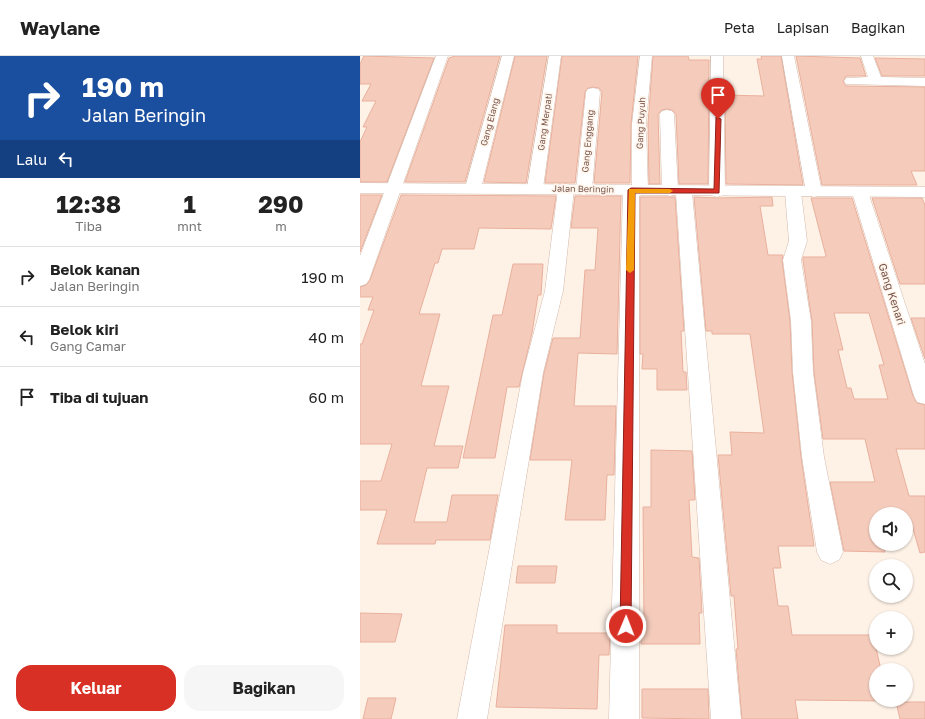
<!DOCTYPE html>
<html lang="id">
<meta charset="utf-8">
<style>
body{margin:0;font-family:"Golos Text",sans-serif;background:#f6f6f6;color:#222;height:100vh;display:flex;flex-direction:column;font-size:15px;white-space:nowrap}
*{box-sizing:border-box;margin:0}
p{font-size:13px;color:#767676}
.icon{flex:none;width:22px;height:22px;fill:none;stroke:currentColor;stroke-width:2;stroke-linecap:round;stroke-linejoin:round}
.map{position:relative;flex:1;overflow:hidden}
.drawer{display:flex;flex-direction:column;background:#fff;width:360px}
.drawer>*{flex:none}
.banner{background:#1a4fa0;color:#fff;overflow:hidden}
.controls{position:absolute;left:509px;top:451px;display:grid;gap:8px}
.controls a{display:grid;place-items:center;width:44px;height:44px;border-radius:50%;background:#fff;box-shadow:0 1px 3px #0004;font-size:20px}
.pin{position:absolute;display:grid;place-items:center;width:34px;height:34px;color:#fff;margin:-41px -17px;border-radius:50% 50% 50% 0;rotate:-45deg;box-shadow:0 0 4px #0007}
.pin .icon{rotate:45deg}
.me{position:absolute;width:44px;margin:-22px;rotate:1deg;stroke-linejoin:round;filter:drop-shadow(0 0 3px #0008)}
.turn{display:flex;align-items:center;gap:14px;height:84px;padding:0 16px;font-size:18px}
.turn .icon{width:52px;height:52px;stroke-width:2.5}
.turn b{display:block;font-size:28px;line-height:34px}
.then{display:flex;align-items:center;height:38px;padding:0 16px;background:#0003;gap:8px;font-size:15px}
.eta{display:flex;justify-content:space-evenly;align-items:center;height:68px;text-align:center}
.eta b{font-size:24px;font-weight:700;line-height:28px}
.cta{display:flex;gap:8px;margin-top:auto;padding:8px 16px}
.cta a{flex:1;height:46px;border-radius:16px;background:#d93025;color:#fff;font-size:16px;font-weight:700;line-height:46px;text-align:center}
.cta a+a{background:#f6f6f6;color:#222}
ul{padding:0;list-style:none}
li{display:flex;align-items:center;gap:12px;height:60px;padding:0 16px;border-top:1px solid #e0e0e0}
li div{flex:1}
li b{display:block;font-size:15px}
li em{font-style:normal}
header{display:flex;align-items:center;gap:24px;box-sizing:border-box;height:56px;padding:0 20px;background:#fff;border-bottom:1px solid #e0e0e0}
header strong{font-size:19px}
nav{display:flex;gap:22px;margin-inline-start:auto;font-size:14px}
main{display:flex;flex:1;min-height:0}
.map>svg:first-child{display:block}
.building{fill:#f5ccbc;stroke:#e9af9c;fill-rule:evenodd}
.lines{fill:none;stroke-linecap:round;stroke-linejoin:round}
.minor-casing{stroke:#d3baae;stroke-width:1}
.tertiary-casing{stroke:#d3baae;stroke-width:1}
.minor{fill:#fff;fill-rule:evenodd}
.tertiary{fill:#fff;fill-rule:evenodd}
.route{fill:#d93025;stroke:#8d1f18}
.slow{fill:#f59e0b}
.labels{text-anchor:middle;stroke-width:3.5;stroke-linejoin:round;paint-order:stroke}
.far-street-label{font-size:9px;fill:#7a5449;stroke:#fff6ee}
.street-label{font-size:11px;fill:#7a5449;stroke:#fff6ee}
</style>
<header>
<strong>Waylane</strong>
<nav><a>Peta</a><a>Lapisan</a><a>Bagikan</a></nav>
</header>
<main>
<section class="drawer">
<div class="banner">
<div class="turn"><svg class="icon" aria-label="right" viewBox="0 0 24 24"><path d="M7 20v-9h11M14 6l5 5-5 5"/></svg><div><b>190 m</b>Jalan Beringin</div></div>
<div class="then">Lalu<svg class="icon" aria-label="left" viewBox="0 0 24 24"><path d="M17 20v-9H6M10 6l-5 5 5 5"/></svg></div>
</div>
<div class="eta">
<div><b>12:38</b><p>Tiba</p></div>
<div><b>1</b><p>mnt</p></div>
<div><b>290</b><p>m</p></div>
</div>
<ul>
<li><svg class="icon" aria-label="right" viewBox="0 0 24 24"><path d="M7 20v-9h11M14 6l5 5-5 5"/></svg><div><b>Belok kanan</b><p>Jalan Beringin</p></div><em>190 m</em></li>
<li><svg class="icon" aria-label="left" viewBox="0 0 24 24"><path d="M17 20v-9H6M10 6l-5 5 5 5"/></svg><div><b>Belok kiri</b><p>Gang Camar</p></div><em>40 m</em></li>
<li><svg class="icon" aria-label="arrive" viewBox="0 0 24 24"><path d="M6 21V4h12l-3 4 3 4H6"/></svg><div><b>Tiba di tujuan</b></div><em>60 m</em></li>
</ul>
<div class="cta"><a>Keluar</a><a>Bagikan</a></div>
</section>
<div class="map">
<svg width="565" height="663" viewBox="0 0 565 663">
<rect width="100%" height="100%" fill="#fef2e7"/>
<g class="building">
<polygon points="4,0 74,2 27,126 0,126 0,86 7,71 3,71 16,45 2,45 11,28 0,28 0,8"/>
<polygon points="95,0 140,0 105,126 45,126 89,2"/>
<polygon points="155,0 187,0 166,127 124,126"/>
<polygon points="202,0 278,0 271,68 270,127 234,127 242,36 239,32 233,31 228,32 225,36 215,127 185,127"/>
<polygon points="293,0 328,0 329,4 349,4 348,128 319,128 316,58 312,54 307,53 302,54 298,58 300,128 289,128 288,68"/>
<polygon points="401,0 421,0 443,129 366,128 365,39 404,40 397,3 402,3"/>
<polygon points="436,0 500,2 506,20 486,20 483,26 486,30 565,31 565,115 551,115 557,129 462,129"/>
<polygon points="515,2 565,3 565,20 522,20"/>
<polygon points="0,139 22,139 0,196"/>
<polygon points="41,139 196,140 191,173 119,172 114,193 82,193 78,207 75,207 59,258 80,258 61,330 89,330 74,390 103,390 98,412 67,412 54,466 87,466 92,439 138,439 130,484 76,484 75,488 17,488 27,454 0,454 0,425 21,425 32,388 0,388 0,288 2,288 14,254 8,254 13,241 0,241 0,231 6,229 10,224"/>
<polygon points="215,140 261,140 257,298 218,297 214,350 256,350 254,419 247,419 245,464 205,464 212,404 170,404 184,317 193,282 220,282 225,214 235,214 238,172 211,172"/>
<polygon points="280,141 315,141 324,275 321,275 323,316 326,316 327,334 297,334 297,313 282,313 283,298 280,298"/>
<polygon points="334,141 357,142 412,141 413,150 400,150 408,199 423,199 422,204 430,265 432,316 441,401 454,490 418,490 421,512 413,512 418,550 428,550 432,579 513,579 521,614 516,614 516,644 527,645 435,644 438,663 382,663 376,593 378,593 374,540 371,540 358,399 372,399 370,376 404,377 390,278 352,278 352,275 346,275"/>
<path d="M451,142H492L553,340L557,347L565,349V393H536L549,440H565V496L560,497L550,462H546V458H516V488H523L525,496L484,495L470,426H515L505,383H463L454,316L452,265L443,204V201H465L466,200ZM474,257H509L524,309H519L528,343H494L491,332H487L478,294H483Z"/>
<polygon points="512,142 562,142 565,149 565,228 540,228"/>
<polygon points="153,208 183,208 181,239 178,239 172,277 159,331 147,331 135,402 103,402 133,259 142,259"/>
<polygon points="551,262 565,262 565,303"/>
<polygon points="291,394 332,395 335,444 329,444 332,501 339,502 342,557 339,557 340,588 281,588 281,563 284,563 283,451 291,451"/>
<polygon points="158,510 197,510 195,527 156,527"/>
<polygon points="0,557 42,558 35,586 0,586"/>
<polygon points="145,569 197,569 197,577 250,577 249,599 239,599 237,653 136,651"/>
<polygon points="282,633 348,633 349,663 282,662"/>
<polygon points="8,642 36,642 31,663 3,663"/>
<polygon points="536,646 565,646 565,663 540,663"/>
</g>
<g class="lines">
<defs>
<g id="minor">
<polygon points="76,0 88,0 9,224 6,228 0,230 0,200"/>
<polygon points="142,0 154,0 121,132 119,135 113,137 107,135 105,132"/>
<polygon points="189,0 201,0 183,132 181,135 175,137 169,135 167,132"/>
<polygon points="280,0 292,0 286,68 288,135 286,138 279,140 279,663 249,663 263,134 265,131 272,129 272,68"/>
<polygon points="351,0 363,0 365,136 363,139 357,141 351,139 349,136"/>
<polygon points="422,0 434,0 462,136 460,139 454,141 448,139 446,136"/>
<polygon points="501,0 513,0 521,21 565,22 565,30 486,28 484,25 486,22 508,21"/>
<polygon points="233,32 238,33 240,36 232,134 230,137 224,139 218,137 216,134 226,36 228,33"/>
<polygon points="307,54 312,55 314,58 318,133 324,131 330,133 332,136 381,663 351,663 316,138 310,140 304,138 302,135 300,58 302,55"/>
<polygon points="206,128 212,130 214,133 203,235 183,317 127,663 97,663 163,317 185,235 198,133 200,130"/>
<polygon points="433,131 439,133 441,136 447,185 441,204 451,265 453,316 464,401 483,496 479,504 470,508 461,504 457,496 442,401 433,316 431,265 423,204 429,185 425,136 427,133"/>
<polygon points="500,131 506,133 508,136 565,308 565,348 557,346 554,340 492,136 494,133"/>
</g>
<polygon id="tertiary" points="0,127 565,131 565,141 0,137"/>
</defs>
<use href="#minor" class="minor-casing"/>
<use href="#tertiary" class="tertiary-casing"/>
<use href="#minor" class="minor"/>
<use href="#tertiary" class="tertiary"/>
</g>
<polygon class="route" points="356,61 361,63 359,137 275,137 271,570 270,574 266,576 261,574 260,570 268,134 271,132 354,133"/>
<polygon class="slow" points="269,133 310,133 313,135 310,137 275,137 274,214 270,217 266,214"/>
<g class="labels">
<g class="far-street-label">
<text transform="translate(130 66) rotate(-75)" y="3">Gang Elang</text>
<text transform="translate(185 66) rotate(-82)" y="3">Gang Merpati</text>
<text transform="translate(281 67) rotate(-87)" y="3">Gang Puyuh</text>
<text transform="translate(228 85) rotate(-85)" y="3">Gang Enggang</text>
<text transform="translate(223 133) rotate(1)" y="3">Jalan Beringin</text>
</g>
<g class="street-label">
<text transform="translate(532 238) rotate(72)" y="4">Gang Kenari</text>
</g>
</g>
</svg>
<div class="controls">
<a><svg class="icon" aria-label="sound" viewBox="0 0 24 24"><path d="M4 9h4l5-4v14l-5-4H4zM17 9q2 3 0 6"/></svg></a>
<a><svg class="icon" aria-label="search" viewBox="0 0 24 24"><circle cx="10" cy="10" r="6"/><path d="M15 15l6 6"/></svg></a>
<a>+</a>
<a>−</a>
</div>
<div class="pin" style="left:358px;top:63px;background:#d93025"><svg class="icon" aria-label="arrive" viewBox="0 0 24 24"><path d="M6 21V4h12l-3 4 3 4H6"/></svg></div>
<svg class="me" style="left:266px;top:570px" viewBox="-20 -20 40 40"><circle r="17" fill="#d93025" stroke="#fff" stroke-width="3"/><path d="M0-11L8 9 0 5-8 9z" fill="#fff"/></svg>
</div>
</main>
